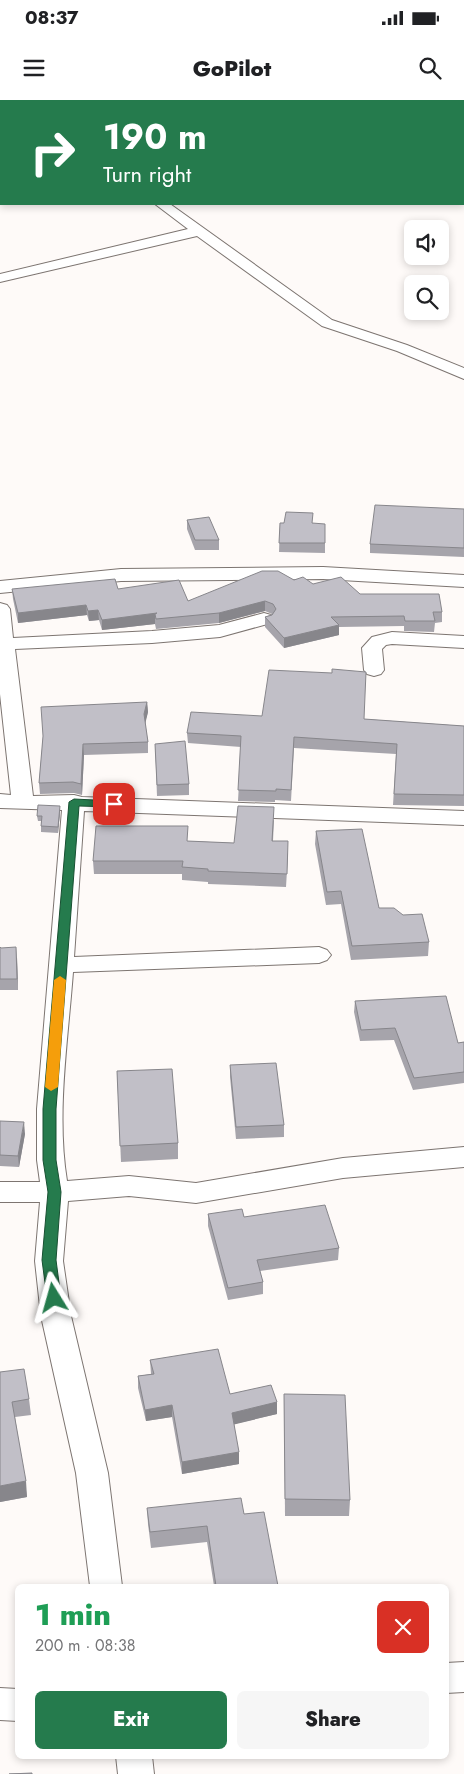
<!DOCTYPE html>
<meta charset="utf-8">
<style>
body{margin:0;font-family:Jost,sans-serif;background:#f6f6f6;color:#202124;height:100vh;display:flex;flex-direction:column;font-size:19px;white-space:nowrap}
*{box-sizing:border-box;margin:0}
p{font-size:16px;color:#757577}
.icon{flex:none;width:28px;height:28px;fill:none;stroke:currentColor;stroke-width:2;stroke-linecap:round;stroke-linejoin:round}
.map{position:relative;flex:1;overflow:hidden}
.details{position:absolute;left:15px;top:1484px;width:434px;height:175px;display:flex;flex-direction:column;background:#fff;border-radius:8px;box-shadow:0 2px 8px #0003}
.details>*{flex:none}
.hud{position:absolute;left:0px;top:0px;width:465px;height:105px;box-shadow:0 2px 8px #0003;background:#257b4d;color:#fff;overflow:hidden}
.fabs{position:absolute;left:404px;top:120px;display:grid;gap:10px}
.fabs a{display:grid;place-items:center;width:45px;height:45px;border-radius:8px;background:#fff;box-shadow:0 2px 8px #0003;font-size:25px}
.pin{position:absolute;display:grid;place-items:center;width:42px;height:42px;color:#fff;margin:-21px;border-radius:10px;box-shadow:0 2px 8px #0006}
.me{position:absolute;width:55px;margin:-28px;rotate:352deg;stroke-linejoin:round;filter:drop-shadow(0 0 4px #0008)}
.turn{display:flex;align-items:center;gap:18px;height:105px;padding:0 20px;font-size:22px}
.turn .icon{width:65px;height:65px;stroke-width:2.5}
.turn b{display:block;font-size:35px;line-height:42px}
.round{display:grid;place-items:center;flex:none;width:52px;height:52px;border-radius:8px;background:#f6f6f6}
.summary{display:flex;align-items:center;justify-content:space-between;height:85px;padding:0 20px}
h1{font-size:30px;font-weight:800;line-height:38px;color:#1e9e55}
.action{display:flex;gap:10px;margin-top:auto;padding:10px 20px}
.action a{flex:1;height:58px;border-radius:8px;background:#257b4d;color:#fff;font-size:20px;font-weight:800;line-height:58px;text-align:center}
.action a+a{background:#f6f6f6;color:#202124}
.status{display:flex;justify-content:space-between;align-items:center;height:35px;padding:0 25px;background:#fff;direction:ltr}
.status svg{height:14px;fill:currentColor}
header{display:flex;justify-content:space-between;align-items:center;height:65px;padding:0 20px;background:#fff;font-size:22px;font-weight:800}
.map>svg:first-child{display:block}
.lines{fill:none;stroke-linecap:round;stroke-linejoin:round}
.minor-casing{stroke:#7d7571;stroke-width:2}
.minor{fill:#fff;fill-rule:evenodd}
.wall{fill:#a6a4ab}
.shaded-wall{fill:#87868b}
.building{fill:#c1bfc7;stroke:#87868b}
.route{fill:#257b4d;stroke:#185032}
.slow{fill:#f59e0b}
</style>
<div class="status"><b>08:37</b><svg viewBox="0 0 49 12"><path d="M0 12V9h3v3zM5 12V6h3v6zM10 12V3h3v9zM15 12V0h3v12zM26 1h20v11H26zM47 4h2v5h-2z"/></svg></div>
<header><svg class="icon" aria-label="menu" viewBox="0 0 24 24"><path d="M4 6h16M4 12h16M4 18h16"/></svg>GoPilot<svg class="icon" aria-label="search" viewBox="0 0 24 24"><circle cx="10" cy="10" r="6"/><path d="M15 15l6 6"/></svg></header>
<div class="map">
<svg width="464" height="1674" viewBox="0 0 464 1674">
<rect width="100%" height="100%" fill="#fefaf8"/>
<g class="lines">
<defs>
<g id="minor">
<polygon points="14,0 26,0 27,1 15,1"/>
<rect x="0" y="22" width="1" height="8"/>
<polygon points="155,104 170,104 332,220 407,245 464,268 464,279 397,251 322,226 197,136 0,182 0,174 188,129"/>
<polygon points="323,467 464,475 464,487 323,479 121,481 0,493 0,481 121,469"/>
<path d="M0,503L7,505L10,509L13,538L152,531L219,525L264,513L271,515L274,519L271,523L220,537L152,543L15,549L33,696L74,695L82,697L464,711V725L84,711L74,857L319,847L327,850L331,855L327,860L319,863L73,872C68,940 56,1014 67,1081L129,1076L196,1083L343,1058L464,1047V1067L343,1078L196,1103L129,1096L68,1101L63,1161L71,1216L108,1373L122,1486H90L76,1373L41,1216L35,1161L40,1102H0V1082H40L37,1060V1009L62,710L0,708V694L11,695L0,594Z"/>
<polygon points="392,532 464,536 464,548 392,544 386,545 382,549 384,570 381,574 374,576 367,574 364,570 362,548 372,537"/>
<polygon points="464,1562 464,1592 446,1593 446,1563"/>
<polygon points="0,1588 18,1589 18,1621 0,1620"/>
<polygon points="116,1656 152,1656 154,1674 118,1674"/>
</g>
</defs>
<use href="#minor" class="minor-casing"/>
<use href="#minor" class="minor"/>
</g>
<g class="wall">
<polygon points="464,409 464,457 370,453 370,444"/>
<polygon points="187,420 219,440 219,450 195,450 187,429"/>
<polygon points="280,423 313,423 325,443 325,453 279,452"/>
<polygon points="294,480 442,512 442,522 435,523 434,532 404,531 404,526 339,527 339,535 284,548 265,527 265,517 272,514 265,511 219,523 156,529 155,524 102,530 99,520 89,521 87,515 18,523 13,499 12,489 118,489 188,501"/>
<polygon points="147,602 148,612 145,622 148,642 148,653 84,655 82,695 74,693 40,694 39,683 43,637"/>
<polygon points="262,616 364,619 464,626 464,706 393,705 396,654 294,648 291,701 275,700 275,702 238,701 241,647 188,643 187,633"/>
<polygon points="155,644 189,684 189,695 157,696"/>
<polygon points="60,712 58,733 41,732 41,721 38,721 37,716"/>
<polygon points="274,720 273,741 288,754 286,787 208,784 208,782 182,780 182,774 94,774 93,761 188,741 234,743"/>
<polygon points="316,731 379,808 429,842 428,856 351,860 341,804 326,805 315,744"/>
<polygon points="0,847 17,858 18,890 0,890"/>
<polygon points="355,901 458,943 464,942 464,983 413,990 394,940 360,941 354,912"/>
<polygon points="230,965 284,1025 284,1037 236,1039 230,977"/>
<polygon points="117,971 178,1043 178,1059 121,1062"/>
<polygon points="0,1021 25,1034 19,1067 0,1066"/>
<polygon points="208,1114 244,1117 339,1148 338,1160 260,1171 263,1182 263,1194 228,1200 208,1126"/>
<polygon points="150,1260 230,1294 277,1302 277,1314 234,1324 239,1364 182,1374 172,1317 146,1321 138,1288 138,1276 151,1274"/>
<polygon points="0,1272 29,1299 31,1315 15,1317 27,1397 0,1402"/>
<polygon points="284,1294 350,1400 349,1416 285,1416"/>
<polygon points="147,1408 244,1414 278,1486 214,1486 207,1442 151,1448 148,1424"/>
</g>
<g class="shaded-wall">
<polygon points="265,501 265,511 219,523 219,513"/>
<polygon points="86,505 87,515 18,523 18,513"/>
<polygon points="98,510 99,520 89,521 88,511"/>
<polygon points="157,513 155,514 155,524 102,530 102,520"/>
<polygon points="339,525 339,535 284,548 284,538"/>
<polygon points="147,602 148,612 145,625 144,614"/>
<polygon points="83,644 84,655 82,695 81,684"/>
<polygon points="60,706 60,712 58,733 58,727"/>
<polygon points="16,847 17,858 18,890 17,879"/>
<polygon points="24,1022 25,1034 19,1067 18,1056"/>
<polygon points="277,1302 277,1314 232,1325 232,1313"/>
<polygon points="172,1305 172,1317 146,1321 145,1310"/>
<polygon points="239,1352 239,1364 182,1374 182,1362"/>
<polygon points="26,1381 27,1397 0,1402 0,1386"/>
</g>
<g class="building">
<polygon points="375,405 464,409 464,448 370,444"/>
<polygon points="286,412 313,413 312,423 325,424 325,443 279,443 280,423 284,423"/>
<polygon points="209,417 219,440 195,440 187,420"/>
<polygon points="262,471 278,471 294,480 303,477 313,484 341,477 360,494 439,494 442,512 433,512 435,521 405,521 404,516 331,517 339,525 284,538 265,517 272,515 276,509 273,504 265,501 219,513 156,519 155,514 157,513 102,520 98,510 88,511 86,505 18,513 12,489 115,479 118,489 179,480 188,501"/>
<polygon points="332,569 366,572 364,619 464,626 464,695 394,694 397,644 294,637 291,690 276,689 276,691 238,690 241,636 187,633 191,612 262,616 269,570 332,573"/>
<polygon points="147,602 144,614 148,642 83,644 81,684 73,682 39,683 43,636 41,607"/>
<polygon points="185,641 189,684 157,685 155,644"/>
<polygon points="38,705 60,706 58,727 41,726 42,716 37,716"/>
<polygon points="238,706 274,707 272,741 288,741 287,774 208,771 208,769 182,767 183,761 93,761 96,726 188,726 187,741 234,743"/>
<polygon points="362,729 379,808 394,808 403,815 422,814 429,842 352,846 341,791 327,792 316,731"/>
<polygon points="0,847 1,848 16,847 17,879 0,879"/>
<polygon points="446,896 458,943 464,942 464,972 414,978 395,928 361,930 355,901"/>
<polygon points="276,963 284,1025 236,1027 230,965"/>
<polygon points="172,969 178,1043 120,1046 117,971"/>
<polygon points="0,1021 24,1022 18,1056 0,1055"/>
<polygon points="325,1105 339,1148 257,1160 263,1182 228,1188 208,1114 242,1109 244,1117"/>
<polygon points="218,1249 230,1294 271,1285 277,1302 232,1313 239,1352 182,1362 172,1305 145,1310 138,1276 154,1274 150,1260"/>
<polygon points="24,1269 29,1299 12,1302 26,1381 0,1386 0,1272"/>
<polygon points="284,1294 345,1295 350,1400 285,1399"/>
<polygon points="241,1398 244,1414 264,1412 278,1486 216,1486 207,1426 150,1432 147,1408"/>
<polygon points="32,1673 32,1674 9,1674"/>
</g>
<polygon class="route" points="74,699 114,701 119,704 114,707 79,706 56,1009 56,1060 61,1092 56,1160 61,1198 59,1201 54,1203 49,1201 47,1198 42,1160 48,1092 43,1060 43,1009 69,702"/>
<polygon class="slow" points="60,876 66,880 58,987 51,991 45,987 54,880"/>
</svg>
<div class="fabs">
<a><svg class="icon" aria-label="sound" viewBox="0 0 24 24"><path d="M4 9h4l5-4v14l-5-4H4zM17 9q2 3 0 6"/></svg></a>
<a><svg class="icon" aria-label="search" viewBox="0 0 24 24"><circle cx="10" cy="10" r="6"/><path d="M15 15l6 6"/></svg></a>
</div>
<div class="pin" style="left:114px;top:704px;background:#d93025"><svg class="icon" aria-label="arrive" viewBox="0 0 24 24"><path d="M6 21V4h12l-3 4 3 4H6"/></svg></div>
<svg class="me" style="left:54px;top:1198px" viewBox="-20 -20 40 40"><path d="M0-17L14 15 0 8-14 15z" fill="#257b4d" stroke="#fff" stroke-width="4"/></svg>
<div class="hud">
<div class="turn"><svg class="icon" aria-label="right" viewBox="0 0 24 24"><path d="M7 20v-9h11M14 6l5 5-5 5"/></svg><div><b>190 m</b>Turn right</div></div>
</div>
<section class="details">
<div class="summary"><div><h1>1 min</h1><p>200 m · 08:38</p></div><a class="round" style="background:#d93025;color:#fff"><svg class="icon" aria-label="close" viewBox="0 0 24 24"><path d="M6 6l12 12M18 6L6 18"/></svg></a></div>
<div class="action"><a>Exit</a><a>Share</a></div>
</section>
</div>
